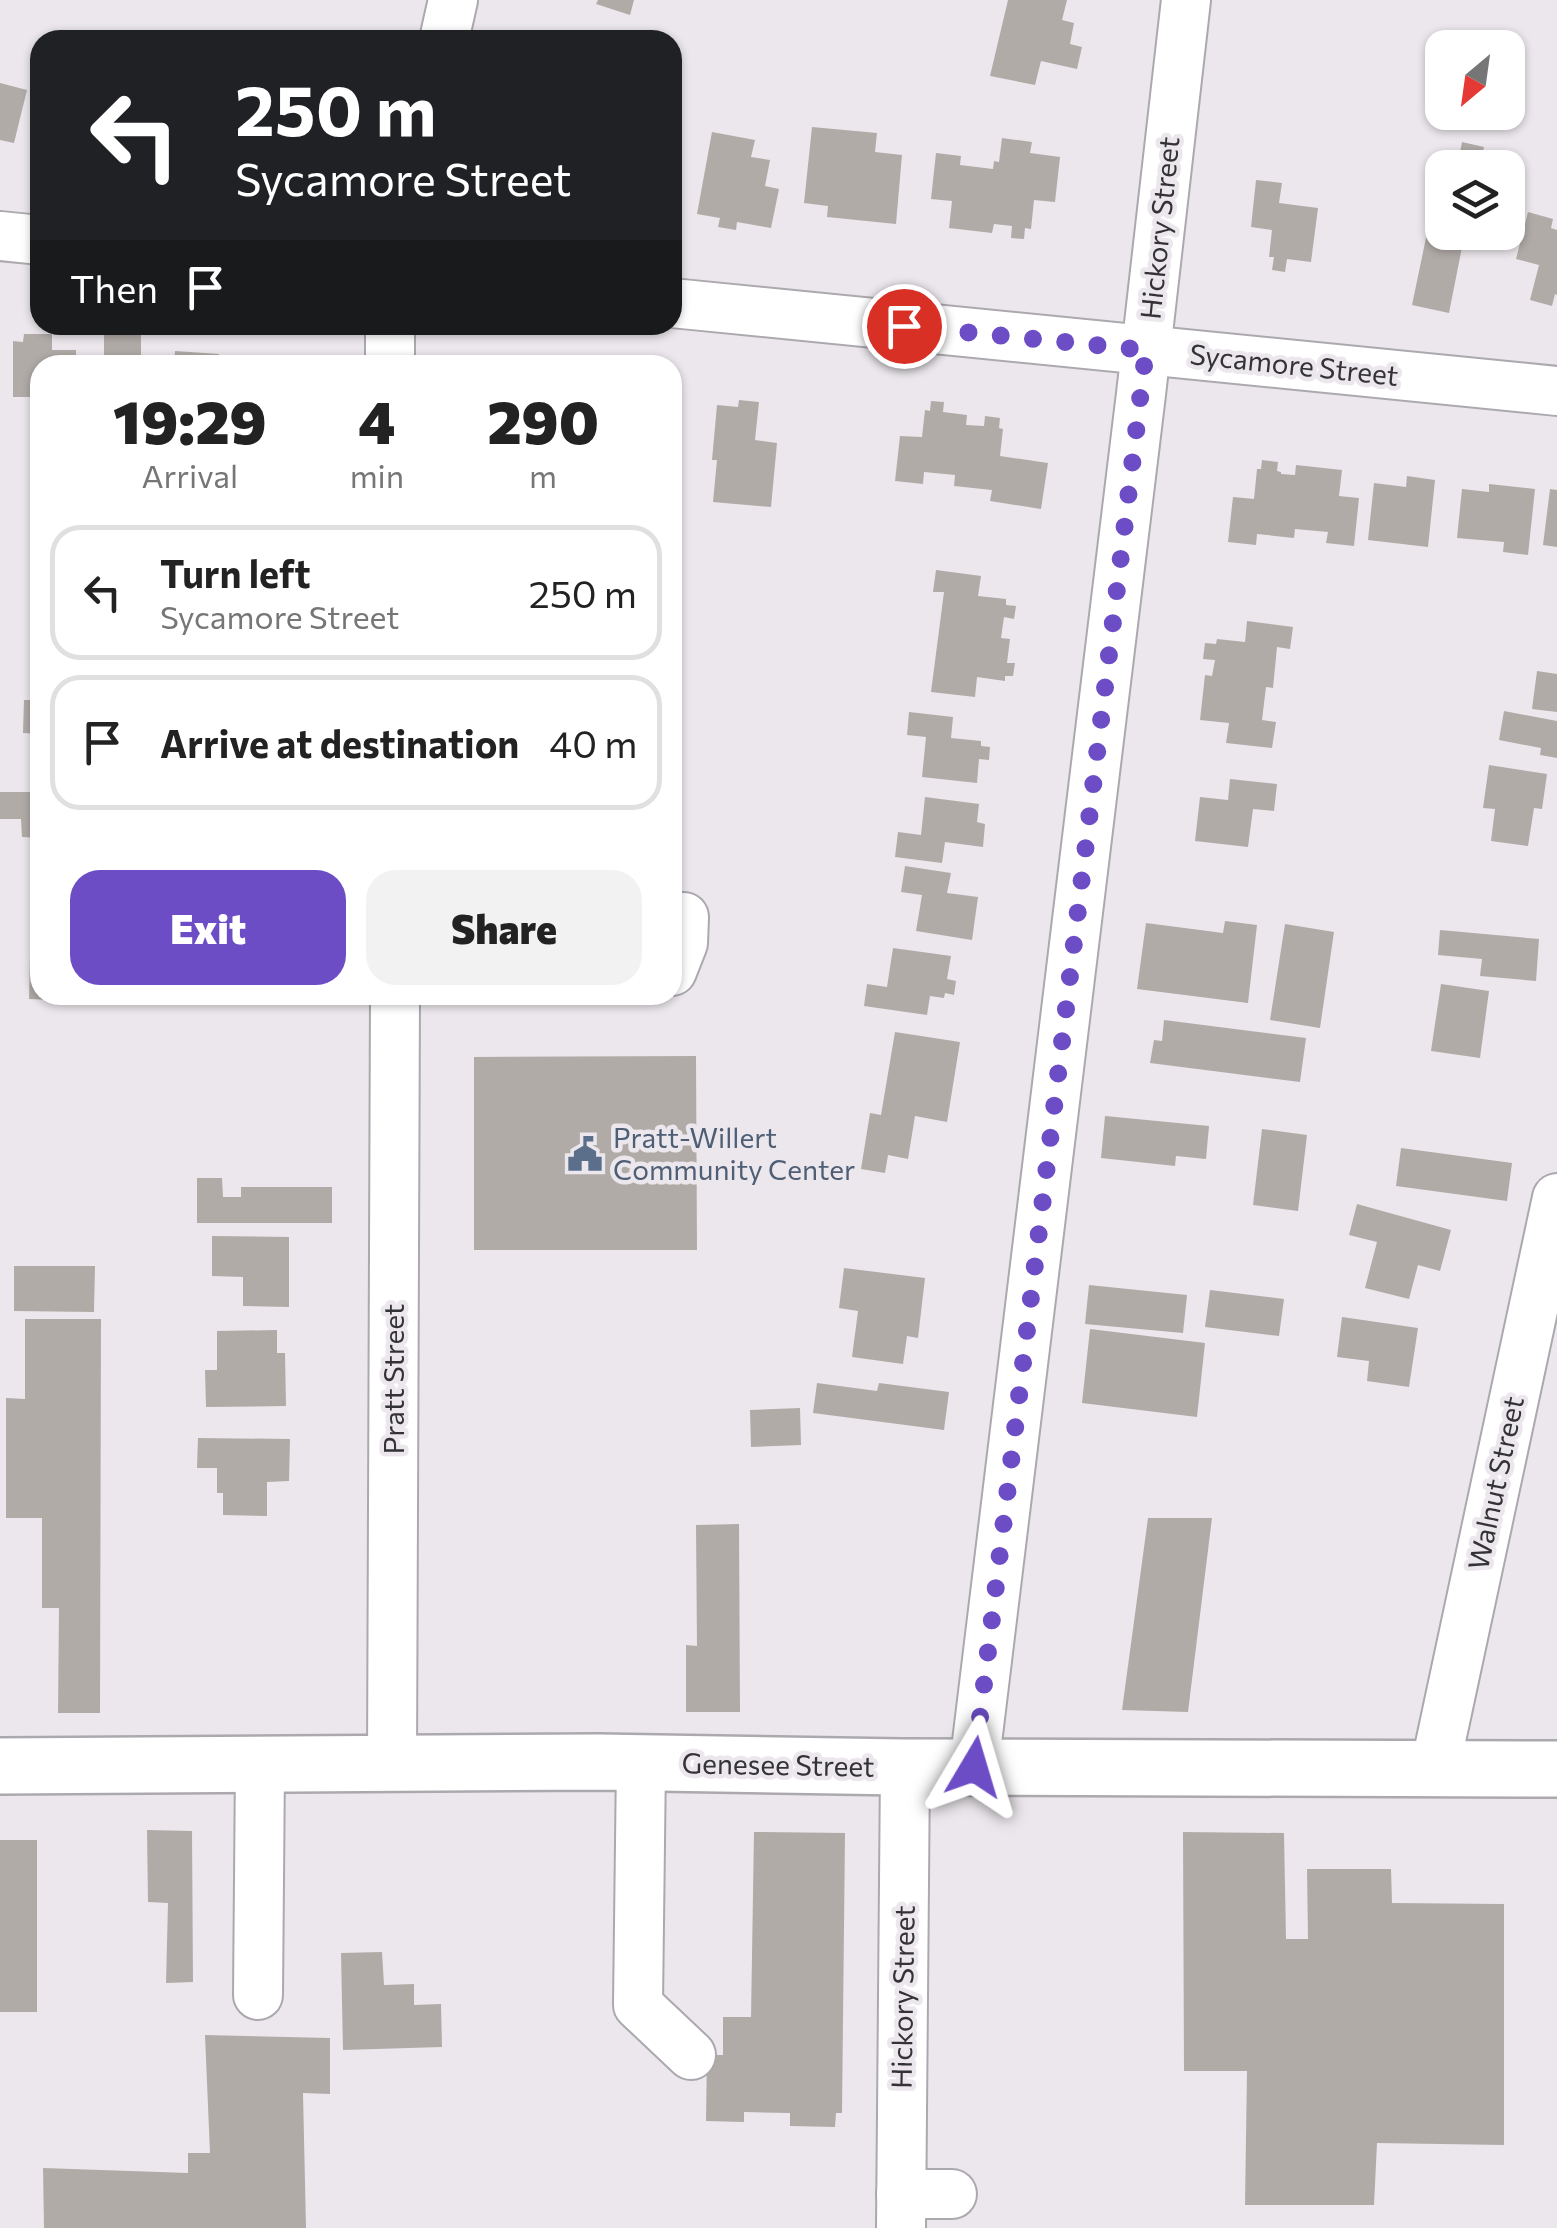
<!DOCTYPE html>
<style>
body{margin:0;font-family:Commissioner,sans-serif;background:#f2f2f2;color:#222;height:100vh;display:flex;flex-direction:column;font-size:38px;white-space:nowrap}
*{box-sizing:border-box;margin:0}
p{font-size:32px;color:#767676}
.icon{flex:none;width:55px;height:55px;fill:none;stroke:currentColor;stroke-width:2;stroke-linecap:round;stroke-linejoin:round}
.map{position:relative;flex:1;overflow:hidden}
.side{position:absolute;left:30px;top:355px;width:652px;height:650px;display:flex;flex-direction:column;background:#fff;border-radius:30px;box-shadow:0 2px 8px #0004}
.side>*{flex:none}
.hud{position:absolute;left:30px;top:30px;width:652px;height:305px;border-radius:30px;box-shadow:0 2px 8px #0004;background:#202124;color:#fff;overflow:hidden}
.needle{width:65px;rotate:209deg}
.controls{position:absolute;left:1425px;top:30px;display:grid;gap:20px}
.controls a{display:grid;place-items:center;width:100px;height:100px;border-radius:20px;background:#fff;box-shadow:0 2px 8px #0004;font-size:50px}
.pin{position:absolute;display:grid;place-items:center;width:85px;height:85px;color:#fff;margin:-42px;border:5px solid #fff;border-radius:50%;box-shadow:0 2px 10px #0007}
.me{position:absolute;width:110px;margin:-55px;rotate:7deg;stroke-linejoin:round;filter:drop-shadow(0 0 8px #0008)}
.turn{display:flex;align-items:center;gap:35px;height:210px;padding:0 40px;font-size:45px}
.turn .icon{width:130px;height:130px;stroke-width:2.5}
.turn b{display:block;font-size:70px;line-height:85px}
.then{display:flex;align-items:center;height:95px;padding:0 40px;background:#0003;gap:20px;font-size:38px}
.eta{display:flex;justify-content:space-evenly;align-items:center;height:170px;text-align:center}
.eta b{font-size:60px;font-weight:800;line-height:70px}
.primary-button{display:flex;gap:20px;margin-top:auto;padding:20px 40px}
.primary-button a{flex:1;height:115px;border-radius:30px;background:#6c4dc6;color:#fff;font-size:40px;font-weight:800;line-height:115px;text-align:center}
.primary-button a+a{background:#f2f2f2;color:#222}
ul{padding:0;list-style:none}
li{display:flex;align-items:center;gap:30px;height:135px;margin:0 20px 15px;padding:0 20px;border:5px solid #e0e0e0;border-radius:30px}
li div{flex:1}
li b{display:block;font-size:38px}
li em{font-style:normal}
.map>svg:first-child{display:block}
.building{fill:#b1aba8}
.lines{fill:none;stroke-linecap:round;stroke-linejoin:round}
.minor-casing{stroke:#aca9ae;stroke-width:52}
.major-casing{stroke:#aca9ae;stroke-width:60}
.minor{stroke:#fff;stroke-width:48}
.major{stroke:#fff;stroke-width:55}
.route{stroke:#6c4dc6;stroke-width:18;stroke-dasharray:0 32.4}
.labels{text-anchor:middle;stroke-width:9;stroke-linejoin:round;paint-order:stroke}
.street-label{font-size:28px;fill:#333234;stroke:#ebe7ec}
.service-label{font-size:28px;fill:#4e5e75;stroke:#ebe7ec;text-anchor:start}
</style>
<div class="map">
<svg width="1557" height="2228" viewBox="0 0 1557 2228">
<rect width="100%" height="100%" fill="#ebe7ec"/>
<g class="building">
<polygon points="598,0 634,0 630,15 596,4"/>
<polygon points="1008,0 1067,0 1062,20 1074,23 1070,44 1082,47 1077,69 1041,61 1035,85 990,76"/>
<polygon points="0,83 27,90 14,143 0,140"/>
<polygon points="812,127 877,133 875,152 902,155 896,224 827,217 828,206 804,203"/>
<polygon points="712,132 755,140 751,157 770,160 765,186 779,189 771,228 737,222 736,230 718,227 720,218 697,214"/>
<polygon points="1002,138 1032,142 1030,153 1060,157 1055,202 1034,200 1031,229 1025,228 1024,239 1011,238 1012,226 994,224 992,233 949,228 952,201 931,199 936,153 961,156 960,165 993,169 994,161 999,162"/>
<polygon points="1462,142 1484,147 1479,168 1457,168"/>
<polygon points="1256,180 1282,183 1279,203 1318,208 1311,262 1287,259 1285,272 1272,270 1274,257 1269,257 1272,230 1251,227"/>
<polygon points="1432,209 1442,210 1442,232 1465,232 1449,313 1412,305"/>
<polygon points="1528,212 1553,219 1551,228 1557,230 1557,295 1555,294 1552,306 1530,300 1539,265 1516,259"/>
<rect x="104" y="325" width="37" height="40"/>
<polygon points="24,334 52,334 52,350 76,350 76,365 40,365 40,397 13,397 13,341 23,342"/>
<polygon points="175,351 219,354 218,365 174,365"/>
<polygon points="739,400 759,402 755,440 777,443 771,507 713,502 717,460 712,460 717,405 738,407"/>
<polygon points="931,401 944,402 943,412 967,415 966,425 984,426 985,416 1000,418 999,428 1003,429 1000,456 1048,463 1041,509 990,501 992,490 954,486 955,475 924,472 923,484 895,481 900,436 922,437 925,410 930,411"/>
<polygon points="1262,460 1278,462 1277,471 1281,472 1281,474 1295,475 1296,465 1342,470 1339,496 1359,498 1354,546 1326,543 1328,532 1295,529 1294,538 1257,534 1256,545 1228,542 1233,497 1254,499 1257,469 1261,469"/>
<polygon points="1407,476 1435,480 1428,547 1368,540 1374,483 1406,487"/>
<polygon points="1489,484 1535,489 1528,555 1503,552 1504,542 1457,538 1462,489 1489,492"/>
<polygon points="1550,489 1557,490 1557,547 1543,545"/>
<polygon points="936,570 981,576 978,596 1006,599 1006,605 1016,606 1014,619 1004,617 1001,638 1010,639 1007,663 1015,663 1013,676 1005,676 1005,681 977,677 975,697 931,692 944,592 933,592"/>
<polygon points="1247,621 1293,627 1290,649 1277,647 1273,688 1266,687 1262,720 1276,722 1272,748 1226,743 1229,723 1200,720 1205,675 1212,676 1215,660 1203,659 1205,643 1216,644 1217,639 1245,642"/>
<polygon points="1537,671 1557,674 1557,712 1532,709"/>
<polygon points="24,700 40,700 40,734 23,733"/>
<polygon points="1504,711 1557,721 1557,758 1540,755 1541,748 1499,740"/>
<polygon points="909,712 953,717 951,738 981,741 981,746 990,747 989,760 979,759 977,783 922,777 926,737 907,735"/>
<polygon points="1489,765 1547,774 1542,809 1534,808 1528,846 1491,841 1495,809 1483,808"/>
<polygon points="1230,779 1277,784 1274,811 1253,809 1248,847 1195,841 1200,797 1228,800"/>
<polygon points="0,792 40,792 40,838 22,837 21,819 0,819"/>
<polygon points="925,797 979,804 977,822 985,824 983,847 945,842 942,863 895,857 898,832 921,835"/>
<polygon points="905,866 951,873 947,893 978,897 972,940 916,931 922,895 901,892"/>
<polygon points="1225,921 1257,925 1248,1003 1137,989 1146,923 1223,933"/>
<polygon points="1285,924 1334,932 1320,1028 1270,1020"/>
<polygon points="1440,930 1539,939 1536,981 1480,976 1482,959 1438,955"/>
<polygon points="893,948 951,956 947,979 956,981 954,995 945,993 944,998 930,996 927,1015 864,1006 867,984 887,987"/>
<polygon points="30,956 40,957 40,995 98,995 98,1002 29,999"/>
<polygon points="1441,984 1489,991 1480,1058 1431,1051"/>
<polygon points="1164,1020 1306,1038 1300,1082 1150,1063 1154,1040 1162,1041"/>
<polygon points="895,1032 960,1042 947,1122 915,1116 908,1159 888,1155 885,1173 861,1169 870,1113 881,1115"/>
<polygon points="696,1056 697,1250 474,1250 474,1057"/>
<polygon points="1105,1116 1209,1126 1206,1159 1176,1156 1175,1166 1101,1158"/>
<polygon points="1262,1129 1307,1135 1298,1211 1253,1205"/>
<polygon points="1401,1148 1512,1163 1507,1201 1396,1186"/>
<polygon points="197,1178 222,1178 223,1197 241,1197 241,1187 332,1187 332,1223 197,1223"/>
<polygon points="1357,1204 1451,1230 1440,1271 1418,1265 1409,1299 1365,1288 1377,1242 1349,1235"/>
<polygon points="212,1236 289,1237 289,1307 243,1306 243,1277 212,1276"/>
<polygon points="14,1266 95,1266 94,1312 14,1311"/>
<polygon points="844,1268 925,1278 918,1338 907,1336 903,1364 852,1357 858,1311 839,1308"/>
<polygon points="1089,1285 1187,1295 1183,1333 1085,1324"/>
<polygon points="1210,1290 1284,1299 1279,1336 1205,1327"/>
<polygon points="1342,1317 1418,1328 1409,1387 1367,1381 1369,1361 1337,1357"/>
<polygon points="25,1319 101,1319 100,1713 58,1713 59,1608 42,1608 42,1518 6,1518 6,1398 25,1399"/>
<polygon points="1090,1329 1205,1343 1197,1417 1082,1403"/>
<polygon points="277,1330 277,1353 285,1353 286,1406 206,1407 205,1370 217,1370 217,1331"/>
<polygon points="817,1383 877,1391 879,1383 949,1392 944,1430 813,1413"/>
<polygon points="800,1408 801,1445 751,1447 750,1410"/>
<polygon points="198,1438 290,1439 289,1481 267,1482 267,1516 223,1515 223,1493 217,1493 217,1468 197,1468"/>
<polygon points="1148,1518 1212,1518 1188,1712 1122,1710"/>
<polygon points="739,1524 740,1712 686,1712 686,1645 697,1646 696,1525"/>
<polygon points="147,1830 192,1831 193,1982 166,1983 168,1903 148,1902"/>
<polygon points="754,1832 845,1833 842,2113 836,2113 835,2127 790,2126 790,2113 744,2112 744,2122 706,2121 707,2055 723,2055 723,2017 751,2017"/>
<polygon points="1183,1832 1284,1833 1286,1939 1308,1939 1307,1869 1391,1869 1392,1903 1504,1904 1504,2145 1377,2143 1374,2205 1245,2205 1247,2071 1184,2071"/>
<rect x="0" y="1840" width="37" height="172"/>
<polygon points="382,1952 384,1985 414,1984 414,2005 441,2004 442,2047 343,2050 341,1953"/>
<polygon points="205,2035 330,2038 330,2094 303,2093 306,2228 44,2228 43,2168 188,2173 188,2153 210,2153"/>
</g>
<g class="lines">
<defs>
<g id="minor">
<polyline points="444,40 453,0"/>
<polyline points="0,236 40,240"/>
<polyline points="672,303 1557,391"/>
<polyline points="390,325 390,365"/>
<polyline points="672,917 684,917 683,943 672,971"/>
<polyline points="641,1762 638,2005 691,2055"/>
<polyline points="392,1763 395,995"/>
<polyline points="974,1767 1141,394 1186,0"/>
<polyline points="1435,1768 1557,1198"/>
<polyline points="258,1995 260,1764"/>
<polyline points="901,2194 952,2194"/>
<polyline points="901,2228 905,1767"/>
</g>
<polyline id="major" points="0,1766 598,1762 902,1767 1557,1769"/>
</defs>
<use href="#minor" class="minor-casing"/>
<use href="#major" class="major-casing"/>
<use href="#minor" class="minor"/>
<use href="#major" class="major"/>
</g>
<g class="lines">
<polyline class="route" points="904,326 1146,350 974,1767"/>
</g>
<defs>
<symbol id="civic-bare" viewBox="-9 -9 18 18"><path d="M-.6-6.5H3V-4.5H.6V-3L4-1V1h2V6H-6V1h2V-1L-.6-3ZM-1.2 2.5V6h2.4V2.5Z" fill="#5c6f8a" stroke="#ebe7ec" stroke-width="2.5" paint-order="stroke"/></symbol>
</defs>
<g fill-rule="evenodd">
<use href="#civic-bare" x="560" y="1129" width="50" height="50"/>
</g>
<g class="labels">
<g class="street-label">
<text transform="translate(1160 228) rotate(-84)" y="10">Hickory Street</text>
<text transform="translate(1294 365) rotate(6)" y="10">Sycamore Street</text>
<text transform="translate(394 1379) rotate(-90)" y="10">Pratt Street</text>
<text transform="translate(1496 1483) rotate(-78)" y="10">Walnut Street</text>
<text transform="translate(778 1765) rotate(1)" y="10">Genesee Street</text>
<text transform="translate(903 1997) rotate(-89)" y="10">Hickory Street</text>
</g>
<g class="service-label">
<text x="613" y="1148">Pratt-Willert<tspan x="613" dy="32">Community Center</tspan></text>
</g>
</g>
</svg>
<div class="controls">
<a><svg class="needle" viewBox="-14 -14 28 28"><path d="M0-13l5 13h-10z" fill="#e53935"/><path d="M0 13l5-13h-10z" fill="#767676"/></svg></a>
<a><svg class="icon" aria-label="layers" viewBox="0 0 24 24"><path d="M12 4l9 5-9 5-9-5zM3 14l9 5 9-5"/></svg></a>
</div>
<div class="pin" style="left:904px;top:326px;background:#d93025"><svg class="icon" aria-label="arrive" viewBox="0 0 24 24"><path d="M6 21V4h12l-3 4 3 4H6"/></svg></div>
<svg class="me" style="left:974px;top:1767px" viewBox="-20 -20 40 40"><path d="M0-17L14 15 0 8-14 15z" fill="#6c4dc6" stroke="#fff" stroke-width="4"/></svg>
<div class="hud">
<div class="turn"><svg class="icon" aria-label="left" viewBox="0 0 24 24"><path d="M17 20v-9H6M10 6l-5 5 5 5"/></svg><div><b>250 m</b>Sycamore Street</div></div>
<div class="then">Then<svg class="icon" aria-label="arrive" viewBox="0 0 24 24"><path d="M6 21V4h12l-3 4 3 4H6"/></svg></div>
</div>
<section class="side">
<div class="eta">
<div><b>19:29</b><p>Arrival</p></div>
<div><b>4</b><p>min</p></div>
<div><b>290</b><p>m</p></div>
</div>
<ul>
<li><svg class="icon" aria-label="left" viewBox="0 0 24 24"><path d="M17 20v-9H6M10 6l-5 5 5 5"/></svg><div><b>Turn left</b><p>Sycamore Street</p></div><em>250 m</em></li>
<li><svg class="icon" aria-label="arrive" viewBox="0 0 24 24"><path d="M6 21V4h12l-3 4 3 4H6"/></svg><div><b>Arrive at destination</b></div><em>40 m</em></li>
</ul>
<div class="primary-button"><a>Exit</a><a>Share</a></div>
</section>
</div>
